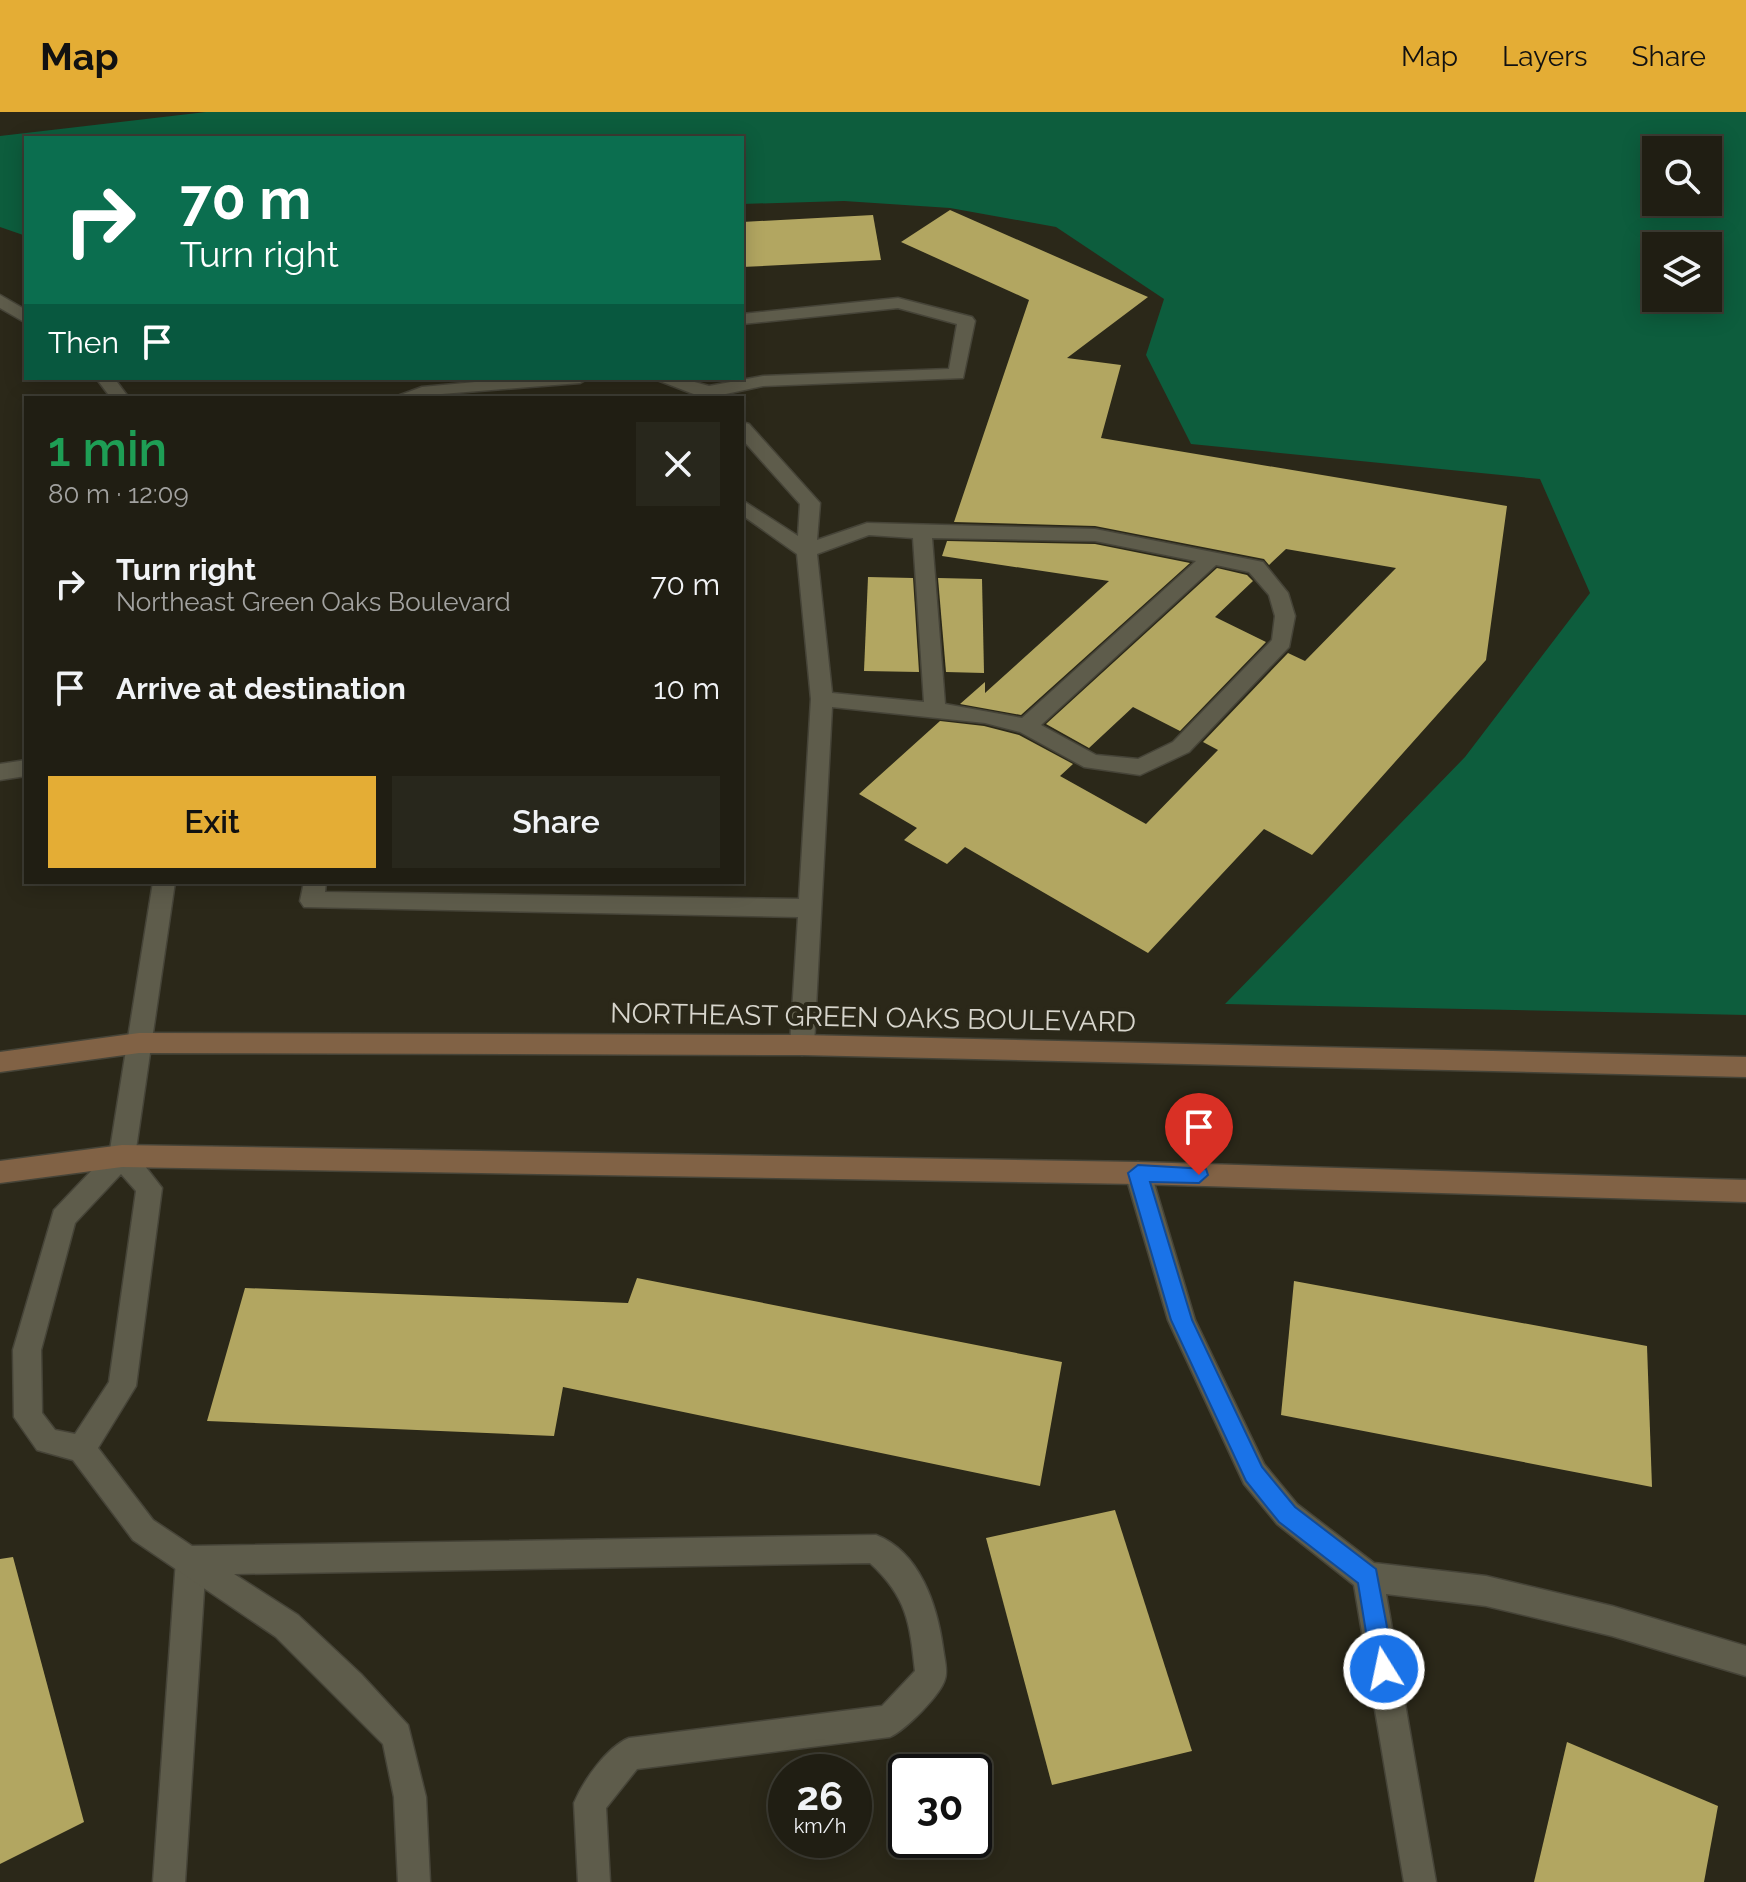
<!DOCTYPE html>
<meta charset="utf-8">
<style>
body{margin:0;font-family:Raleway,sans-serif;background:#28271c;color:#f1f3f6;height:100vh;display:flex;flex-direction:column;font-size:30px;white-space:nowrap}
*{box-sizing:border-box;margin:0}
p{font-size:26px;color:#a2a2a0}
.icon{flex:none;width:44px;height:44px;fill:none;stroke:currentColor;stroke-width:2;stroke-linecap:round;stroke-linejoin:round}
.map{position:relative;flex:1;overflow:hidden}
.panel{position:absolute;left:24px;top:284px;width:720px;height:488px;display:flex;flex-direction:column;background:#201e13;border-radius:0px;box-shadow:0 4px 20px #0003,0 0 0 2px #3d3c33}
.panel>*{flex:none}
.banner{position:absolute;left:24px;top:24px;width:720px;height:244px;border-radius:0px;box-shadow:0 4px 20px #0003,0 0 0 2px #3d3c33;background:#0b6e4f;color:#fff;overflow:hidden}
.tools{position:absolute;left:1642px;top:24px;display:grid;gap:16px}
.tools a{display:grid;place-items:center;width:80px;height:80px;border-radius:0px;background:#201e13;box-shadow:0 4px 20px #0003,0 0 0 2px #3d3c33;font-size:40px}
.speed{position:absolute;left:768px;top:1642px;display:flex;gap:16px;font-size:40px;font-weight:700;text-align:center}
.speed>*{display:grid;place-content:center;width:104px;height:104px;border-radius:50%;background:#201e13;box-shadow:0 4px 20px #0003,0 0 0 2px #3d3c33;line-height:1}
.speed small{font-size:20px;font-weight:400}
.speed .limit{border:4px solid #111;border-radius:12px;background:#fff;color:#111}
.pin{position:absolute;display:grid;place-items:center;width:68px;height:68px;color:#fff;margin:-82px -34px;border-radius:50% 50% 50% 0;rotate:-45deg;box-shadow:0 0 8px #0007}
.pin .icon{rotate:45deg}
.me{position:absolute;width:88px;margin:-44px;rotate:350deg;stroke-linejoin:round;filter:drop-shadow(0 0 6px #0008)}
.turn{display:flex;align-items:center;gap:28px;height:168px;padding:0 24px;font-size:36px}
.turn .icon{width:104px;height:104px;stroke-width:2.5}
.turn b{display:block;font-size:56px;line-height:68px}
.then{display:flex;align-items:center;height:76px;padding:0 24px;background:#0003;gap:16px;font-size:30px}
.round{display:grid;place-items:center;flex:none;width:84px;height:84px;border-radius:0px;background:#28271c}
.summary{display:flex;align-items:center;justify-content:space-between;height:136px;padding:0 24px}
h1{font-size:48px;font-weight:600;line-height:60px;color:#1e9e55}
.action{display:flex;gap:16px;margin-top:auto;padding:16px 24px}
.action a{flex:1;height:92px;border-radius:0px;background:#e4ad35;color:#111;font-size:32px;font-weight:600;line-height:92px;text-align:center}
.action a+a{background:#28271c;color:#f1f3f6}
ul{padding:0;list-style:none}
li{display:flex;align-items:center;gap:24px;height:104px;padding:0 24px}
li div{flex:1}
li b{display:block;font-size:30px}
li em{font-style:normal}
header{display:flex;align-items:center;gap:48px;box-sizing:border-box;height:112px;padding:0 40px;background:#e4ad35;color:#111}
header strong{font-size:38px}
nav{display:flex;gap:44px;margin-inline-start:auto;font-size:28px}
.map>svg:first-child{display:block}
.forest{fill:#0d5d3d;fill-rule:evenodd}
.building{fill:#b2a661}
.lines{fill:none;stroke-linecap:round;stroke-linejoin:round}
.service-casing{stroke:#464438;stroke-width:3}
.minor-casing{stroke:#464438;stroke-width:3}
.tertiary-casing{stroke:#464438;stroke-width:3}
.secondary-casing{stroke:#464438;stroke-width:3}
.service{fill:#5e5c4b;fill-rule:evenodd}
.minor{fill:#5e5c4b;fill-rule:evenodd}
.tertiary{fill:#5e5c4b;fill-rule:evenodd}
.secondary{fill:#816245;fill-rule:evenodd}
.route{fill:#1a73e8;stroke:#114b97;stroke-width:2}
.labels{text-anchor:middle;stroke-width:8;stroke-linejoin:round;paint-order:stroke}
.street-label{font-size:28px;fill:#d7d5cc;stroke:#2b2819}
</style>
<header>
<strong>Map</strong>
<nav><a>Map</a><a>Layers</a><a>Share</a></nav>
</header>
<div class="map">
<svg width="1746" height="1770" viewBox="0 0 1746 1770">
<rect width="100%" height="100%" fill="#2b2819"/>
<path class="forest" d="M206,0H1746V903L1225,892L1465,645L1590,481L1540,367L1191,332L1146,243L1164,187L1056,115L950,96L844,89L742,92V26H26V124L0,115V24ZM1656,38H1708V90H1656ZM1656,134H1708V186H1656Z"/>
<g class="building">
<polygon points="950,98 1148,185 1067,246 1121,253 1101,326 1507,394 1486,548 1312,743 1264,717 1148,841 965,735 947,752 904,728 917,716 859,682 940,609 984,614 1019,623 1073,652 1060,664 1146,712 1218,638 1203,630 1288,541 1305,549 1396,456 1286,437 1269,453 1264,447 1095,414 954,410 1029,188 901,130"/>
<polygon points="873,103 881,148 742,155 742,110"/>
<polygon points="947,429 1095,432 1190,451 1021,603 960,592 985,570 985,581 1109,469 942,444"/>
<polygon points="1217,456 1247,463 1253,469 1215,505 1266,530 1180,619 1133,595 1089,636 1046,612"/>
<polygon points="868,465 913,466 919,560 864,559"/>
<polygon points="938,466 982,467 984,561 946,560"/>
<polygon points="637,1166 1062,1250 1040,1374 563,1275 554,1324 207,1309 245,1176 628,1191"/>
<polygon points="1294,1169 1647,1234 1652,1375 1281,1303"/>
<polygon points="1115,1398 1192,1639 1052,1673 986,1426"/>
<polygon points="13,1445 84,1710 0,1752 0,1447"/>
<polygon points="1567,1630 1718,1694 1704,1770 1534,1770"/>
</g>
<g class="lines">
<defs>
<g id="service">
<polygon points="898,186 972,205 975,209 963,266 763,274 721,283 723,286 704,286 652,266 680,266 709,274 763,264 949,257 957,212 898,196 742,212 742,202"/>
<polygon points="519,266 589,266 580,271 392,286 422,275"/>
<path d="M742,310L749,312L820,391L817,428L867,411L1095,417L1263,450L1288,481L1295,504L1289,535L1189,640L1140,663L1084,655L1020,620L985,611L832,595L814,933L811,940L802,943L793,940L790,933L798,805L304,795L300,789L304,770H326L325,780L799,787L811,587L797,442L742,403V388L798,424L800,392L742,327ZM869,423L913,426L924,590L832,581L817,442ZM932,426L1095,429L1196,449L1022,606L945,592ZM1216,453L1249,460L1269,483L1275,504L1272,528L1173,630L1138,647L1096,643L1041,613Z"/>
<polygon points="26,648 26,664 0,668 0,652"/>
<polygon points="191,1434 201,1438 206,1448 185,1770 153,1770 176,1448 181,1438"/>
</g>
<g id="minor">
<path d="M122,1033L131,1036L162,1076L136,1274L98,1336L153,1408L192,1434L876,1423C920,1440 937,1493 943,1536C944,1545 948,1558 945,1567C941,1583 905,1618 890,1625L637,1657L606,1696L610,1770H578L574,1691C583,1669 607,1635 629,1626L882,1594L915,1559C910,1511 907,1485 870,1451L234,1462L298,1503L361,1562L408,1613L426,1685L430,1770H398L394,1685L383,1632L276,1525L133,1428L73,1348L37,1338L14,1305L13,1238L54,1098L113,1036ZM121,1062L136,1079L109,1270L75,1322L55,1318L42,1301L41,1238L75,1111Z"/>
<polygon points="1138,1050 1147,1053 1151,1061 1195,1208 1264,1352 1297,1392 1374,1451 1486,1464 1612,1494 1746,1534 1746,1564 1612,1524 1486,1494 1386,1482 1436,1770 1404,1770 1354,1473 1277,1412 1244,1372 1168,1208 1125,1061 1129,1053"/>
</g>
<g id="tertiary">
<polygon points="0,183 26,198 26,211 0,196"/>
<polygon points="96,266 114,266 129,286 111,286"/>
<polygon points="153,770 175,770 135,1044 131,1052 122,1055 113,1052 109,1044"/>
</g>
<g id="secondary">
<polygon points="139,921 802,923 1746,945 1746,965 802,943 139,941 0,960 0,940"/>
<polygon points="122,1033 1138,1050 1746,1068 1746,1090 1138,1072 122,1055 0,1071 0,1049"/>
</g>
</defs>
<use href="#service" class="service-casing"/>
<use href="#minor" class="minor-casing"/>
<use href="#tertiary" class="tertiary-casing"/>
<use href="#secondary" class="secondary-casing"/>
<use href="#service" class="service"/>
<use href="#minor" class="minor"/>
<use href="#tertiary" class="tertiary"/>
<use href="#secondary" class="secondary"/>
</g>
<polygon class="route" points="1138,1053 1206,1057 1208,1063 1199,1071 1150,1070 1192,1208 1262,1355 1295,1395 1376,1457 1395,1557 1392,1565 1384,1568 1375,1565 1372,1557 1358,1471 1279,1410 1246,1369 1171,1208 1128,1061"/>
<g class="labels">
<g class="street-label">
<text transform="translate(873 905) rotate(1)" y="10">NORTHEAST GREEN OAKS BOULEVARD</text>
</g>
</g>
</svg>
<div class="tools">
<a><svg class="icon" aria-label="search" viewBox="0 0 24 24"><circle cx="10" cy="10" r="6"/><path d="M15 15l6 6"/></svg></a>
<a><svg class="icon" aria-label="layers" viewBox="0 0 24 24"><path d="M12 4l9 5-9 5-9-5zM3 14l9 5 9-5"/></svg></a>
</div>
<div class="speed"><div>26<small>km/h</small></div><div class="limit">30</div></div>
<div class="pin" style="left:1199px;top:1063px;background:#d93025"><svg class="icon" aria-label="arrive" viewBox="0 0 24 24"><path d="M6 21V4h12l-3 4 3 4H6"/></svg></div>
<svg class="me" style="left:1384px;top:1557px" viewBox="-20 -20 40 40"><circle r="17" fill="#1a73e8" stroke="#fff" stroke-width="3"/><path d="M0-11L8 9 0 5-8 9z" fill="#fff"/></svg>
<div class="banner">
<div class="turn"><svg class="icon" aria-label="right" viewBox="0 0 24 24"><path d="M7 20v-9h11M14 6l5 5-5 5"/></svg><div><b>70 m</b>Turn right</div></div>
<div class="then">Then<svg class="icon" aria-label="arrive" viewBox="0 0 24 24"><path d="M6 21V4h12l-3 4 3 4H6"/></svg></div>
</div>
<section class="panel">
<div class="summary"><div><h1>1 min</h1><p>80 m · 12:09</p></div><a class="round"><svg class="icon" aria-label="close" viewBox="0 0 24 24"><path d="M6 6l12 12M18 6L6 18"/></svg></a></div>
<ul>
<li><svg class="icon" aria-label="right" viewBox="0 0 24 24"><path d="M7 20v-9h11M14 6l5 5-5 5"/></svg><div><b>Turn right</b><p>Northeast Green Oaks Boulevard</p></div><em>70 m</em></li>
<li><svg class="icon" aria-label="arrive" viewBox="0 0 24 24"><path d="M6 21V4h12l-3 4 3 4H6"/></svg><div><b>Arrive at destination</b></div><em>10 m</em></li>
</ul>
<div class="action"><a>Exit</a><a>Share</a></div>
</section>
</div>
